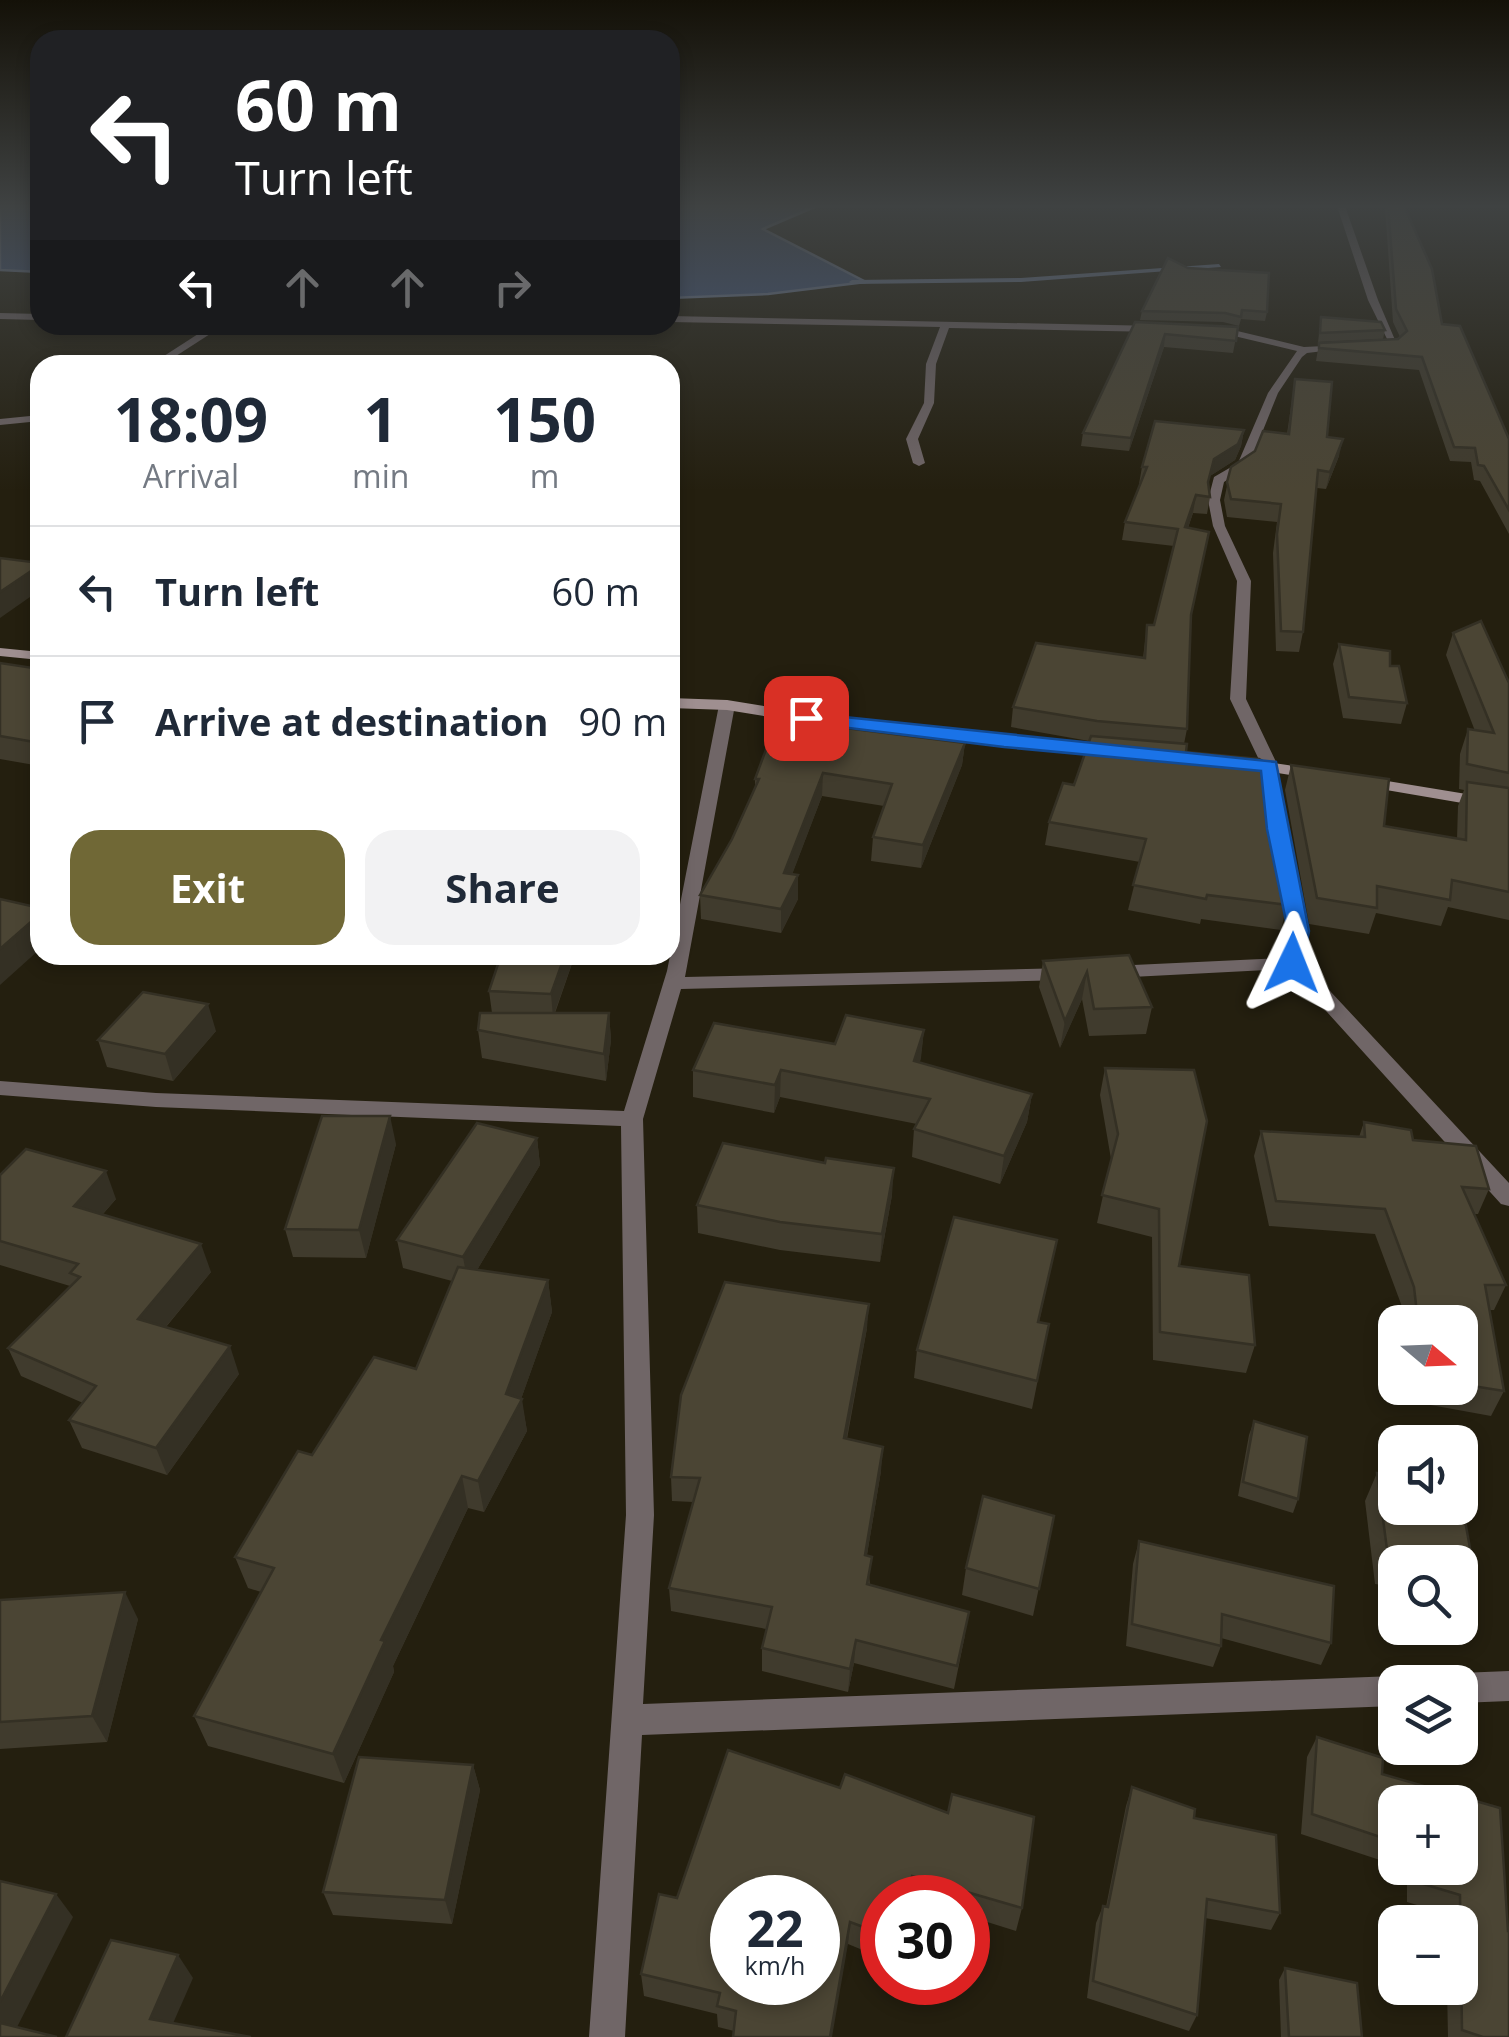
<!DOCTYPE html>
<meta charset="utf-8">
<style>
body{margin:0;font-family:"Open Sans",sans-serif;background:#f2f2f3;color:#1f2937;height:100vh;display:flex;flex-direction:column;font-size:38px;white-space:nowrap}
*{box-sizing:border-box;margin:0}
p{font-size:32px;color:#747a83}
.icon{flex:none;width:55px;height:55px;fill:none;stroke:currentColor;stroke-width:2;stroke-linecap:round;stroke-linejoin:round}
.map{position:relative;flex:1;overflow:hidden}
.panel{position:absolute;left:30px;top:355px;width:650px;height:610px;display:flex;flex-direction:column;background:#fff;border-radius:30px;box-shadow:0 5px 15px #0003}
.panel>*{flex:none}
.banner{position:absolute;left:30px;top:30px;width:650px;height:305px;border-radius:30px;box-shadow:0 5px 15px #0003;background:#202124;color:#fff;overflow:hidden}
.needle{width:65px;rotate:109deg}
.controls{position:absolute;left:1378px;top:1305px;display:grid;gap:20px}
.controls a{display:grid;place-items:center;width:100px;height:100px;border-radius:20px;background:#fff;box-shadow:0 5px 15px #0003;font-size:50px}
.speed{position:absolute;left:710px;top:1875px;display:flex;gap:20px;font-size:50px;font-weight:700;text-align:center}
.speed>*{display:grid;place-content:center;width:130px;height:130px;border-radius:50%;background:#fff;box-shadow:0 5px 15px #0003;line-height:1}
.speed small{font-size:25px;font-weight:400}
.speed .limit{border:15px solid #d22;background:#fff;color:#111}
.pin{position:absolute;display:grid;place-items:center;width:85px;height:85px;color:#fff;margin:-42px;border-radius:20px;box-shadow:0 5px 15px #0006}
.me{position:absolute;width:110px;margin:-55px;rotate:2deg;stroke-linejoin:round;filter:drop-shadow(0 0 8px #0008)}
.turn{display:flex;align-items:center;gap:35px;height:210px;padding:0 40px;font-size:45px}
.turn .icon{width:130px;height:130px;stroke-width:2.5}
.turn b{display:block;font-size:70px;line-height:85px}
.lanes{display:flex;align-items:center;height:95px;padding:0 40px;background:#0003;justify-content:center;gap:50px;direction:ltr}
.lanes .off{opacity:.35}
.eta{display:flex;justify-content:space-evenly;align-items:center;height:170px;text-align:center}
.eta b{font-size:60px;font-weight:700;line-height:70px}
.action{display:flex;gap:20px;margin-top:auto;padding:20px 40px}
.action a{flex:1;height:115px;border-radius:30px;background:#706836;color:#fff;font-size:40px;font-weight:700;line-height:115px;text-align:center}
.action a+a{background:#f2f2f3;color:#1f2937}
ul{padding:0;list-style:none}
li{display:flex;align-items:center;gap:30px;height:130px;padding:0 40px;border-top:2px solid #e0e1e3}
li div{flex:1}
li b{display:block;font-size:38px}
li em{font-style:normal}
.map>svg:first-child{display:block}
.water{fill:#475e8b;stroke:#7685a2;stroke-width:2.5}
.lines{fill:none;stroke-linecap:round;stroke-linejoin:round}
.stream{fill:#7685a2;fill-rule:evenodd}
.minor{fill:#706667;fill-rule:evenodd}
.secondary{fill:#9f8f90;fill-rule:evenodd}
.wall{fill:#403b2d}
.shaded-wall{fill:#343024}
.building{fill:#4b4534;stroke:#343024;stroke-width:2.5;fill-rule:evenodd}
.route{fill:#1a73e8;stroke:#114b97;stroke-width:2.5}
</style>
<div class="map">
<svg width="1509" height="2037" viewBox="0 0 1509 2037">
<rect width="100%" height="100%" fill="#241f0f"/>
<g class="water">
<polygon points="0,206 40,206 40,272 0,270"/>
<polygon points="670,206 817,206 763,229 866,282 768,294 670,298"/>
</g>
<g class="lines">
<polygon class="stream" points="1219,264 1221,267 1021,282 852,284 849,282 852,280 1021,278"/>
<g class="minor">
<polygon points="1337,206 1345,206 1378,300 1398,347 1378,351 1373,348 1389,343 1368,300"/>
<polygon points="0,313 40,314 40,320 0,319"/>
<polygon points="670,316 1158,326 1163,329 1158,332 949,328 936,364 934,403 918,439 925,463 919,466 913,463 906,439 924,403 926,364 940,327 670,322"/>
<polygon points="212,325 224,325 162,365 150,365"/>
<polygon points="1212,325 1304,347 1344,345 1349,348 1307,353 1302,357 1278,393 1249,465 1224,482 1220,500 1225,526 1251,581 1246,699 1278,766 1286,829 1307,931 1303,962 1509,1183 1509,1206 1501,1204 1288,969 1112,978 1102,972 1112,966 1284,958 1289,931 1268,829 1262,766 1230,699 1237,581 1213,526 1208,500 1214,477 1238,463 1268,393 1297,351 1209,330"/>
<polygon points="40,415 40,421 0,425 0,419"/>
<polygon points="727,700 735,705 685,977 1068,968 1078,974 1068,980 681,989 643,1119 654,1515 643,1704 1395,1676 1406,1682 1395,1682 1395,1706 642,1735 625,2037 589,2037 626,1515 621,1126 156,1107 0,1095 0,1081 156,1093 624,1111 667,971 719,705"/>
<polygon points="1509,1671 1509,1701 1460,1703 1460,1682 1447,1682 1449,1678 1460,1673"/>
</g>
<g class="secondary">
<polygon points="0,648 40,652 40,660 0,656"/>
<polygon points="670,698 727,700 806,713 1111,746 1119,751 1111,756 806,723 727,710 670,708"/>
<polygon points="1239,758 1315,769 1323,774 1315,779 1233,766 1231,763"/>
<polygon points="1363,777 1509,801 1509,811 1357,785 1357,779"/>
</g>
</g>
<g class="wall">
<polygon points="1373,206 1404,206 1442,324 1509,439 1509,534 1480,481 1474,480 1471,462 1450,461 1419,370 1316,361 1319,343 1398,339 1400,337 1393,322 1385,207"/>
<polygon points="1168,258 1267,312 1265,321 1241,319 1239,326 1223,322 1140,320 1142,311"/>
<polygon points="1321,317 1385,330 1383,339 1318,342"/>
<polygon points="1135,322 1238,327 1233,353 1164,347 1129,451 1081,446 1083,433"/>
<polygon points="1295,379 1327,437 1339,456 1326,489 1317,488 1303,632 1299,652 1276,651 1273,553 1277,522 1227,517 1224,500 1231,467 1287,434"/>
<polygon points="1244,430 1241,446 1235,460 1210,476 1208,485 1210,497 1207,514 1193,513 1188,528 1191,617 1187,729 1184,744 1186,752 1270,806 1289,896 1281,930 1201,919 1200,924 1128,910 1140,862 1045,845 1049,822 1074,785 1089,741 1011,727 1013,707 1143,658 1147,625 1154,625 1174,546 1122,540 1125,522 1141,484 1139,484 1142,467"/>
<polygon points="1453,633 1509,683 1509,920 1448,907 1441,926 1376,913 1369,934 1309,924 1285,790 1291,765 1384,826 1457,839 1458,806 1464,790 1459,789 1460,754 1468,729 1475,731 1446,655"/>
<polygon points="1339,644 1390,666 1407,703 1401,724 1343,718 1333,664"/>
<polygon points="0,663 40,669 40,766 0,759"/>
<polygon points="825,725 965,743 962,765 921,868 871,861 873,837 884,806 822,796 792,874 798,875 798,899 781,933 701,919 700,895 732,839 755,788 755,779"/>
<polygon points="491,955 575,955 555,1013 609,1013 611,1040 606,1081 482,1058 478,1030 492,1013 489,991 499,962 492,961"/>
<polygon points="1129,955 1152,1007 1146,1034 1089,1036 1082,999 1060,1048 1039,987 1043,961"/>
<polygon points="924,1030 920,1062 1032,1094 1027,1122 1000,1184 912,1157 914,1129 917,1124 780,1097 774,1113 693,1097 693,1070 835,1044"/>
<polygon points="216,1031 173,1081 107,1067 98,1040"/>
<polygon points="1105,1068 1179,1266 1255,1345 1246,1373 1153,1360 1152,1237 1097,1223 1111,1159 1100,1095"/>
<polygon points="1364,1122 1413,1140 1489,1189 1478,1214 1474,1214 1506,1285 1494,1310 1490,1310 1504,1391 1491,1416 1414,1402 1412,1388 1460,1388 1460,1322 1405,1322 1404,1312 1375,1234 1269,1226 1254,1156 1261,1131 1359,1137"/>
<polygon points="537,1138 540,1165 477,1270 548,1280 552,1312 521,1399 527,1431 484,1512 468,1508 393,1666 394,1672 344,1783 208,1746 194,1716 261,1592 248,1588 235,1557 312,1455 416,1369 452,1281 403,1268 397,1240"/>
<polygon points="396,1144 366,1258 293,1257 285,1229"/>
<polygon points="0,1175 116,1199 103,1214 211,1272 166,1327 239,1374 167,1475 82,1448 69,1420 83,1403 21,1376 8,1348 70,1286 0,1265"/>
<polygon points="892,1195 880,1262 780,1250 698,1233 697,1205"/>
<polygon points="1057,1240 1039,1322 1049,1324 1032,1409 914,1378 917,1350"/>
<polygon points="867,1328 847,1439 881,1471 867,1555 870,1584 965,1635 954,1689 854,1663 848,1692 762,1671 762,1648 766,1629 671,1611 669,1588 693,1502 672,1501 671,1477"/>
<polygon points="1254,1421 1298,1499 1293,1513 1238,1496 1249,1435"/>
<polygon points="1377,1473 1474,1570 1460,1595 1460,1562 1395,1562 1395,1587 1375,1584 1365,1501"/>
<polygon points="1054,1516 1033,1616 962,1595 966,1568"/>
<polygon points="1139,1541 1331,1643 1321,1665 1221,1638 1221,1646 1213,1667 1126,1646 1133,1564"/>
<polygon points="0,1600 138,1619 107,1742 0,1749"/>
<polygon points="1317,1737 1383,1758 1382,1774 1500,1808 1508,1931 1509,1931 1509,2037 1448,2037 1447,1988 1460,1988 1460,1922 1447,1922 1447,1914 1407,1902 1407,1869 1403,1868 1460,1868 1460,1802 1395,1802 1395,1865 1301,1834 1307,1757"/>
<polygon points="473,1765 480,1790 452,1924 333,1915 323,1892"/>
<polygon points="1132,1787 1194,1818 1280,1913 1271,1930 1205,1918 1197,2015 1189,2031 1087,1998 1096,1923 1103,1906 1106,1907 1126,1806"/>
<polygon points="840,1788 948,1813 1022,1908 1016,1931 968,1916 968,1898 882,1898 882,1958 848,1944 734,2031 718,2027 717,2014 644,1996 641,1974 677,1898"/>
<polygon points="1285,1968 1362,2037 1281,2037 1279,1980"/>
</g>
<g class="shaded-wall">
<polygon points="1165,334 1164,347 1129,451 1131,438"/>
<polygon points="1244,430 1241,446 1235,460 1210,476 1204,499 1214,459"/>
<polygon points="1343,439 1339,456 1326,489 1330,472"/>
<polygon points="1196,495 1193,513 1182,545 1185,527"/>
<polygon points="40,565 40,590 0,618 0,592"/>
<polygon points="965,743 962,765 921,868 923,845"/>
<polygon points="823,773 822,796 784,896 784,873"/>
<polygon points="798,875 798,899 781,933 781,909"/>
<polygon points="40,914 40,949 0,985 0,949"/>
<polygon points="565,955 575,955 553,1017 551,994"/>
<polygon points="1087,972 1082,999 1060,1048 1065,1021"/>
<polygon points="208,1004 216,1031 173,1081 165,1054"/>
<polygon points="609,1013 611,1040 606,1081 604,1054"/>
<polygon points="924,1030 921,1058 911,1088 914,1061"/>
<polygon points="781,1070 780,1097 774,1113 775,1085"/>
<polygon points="1032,1094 1027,1122 1000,1184 1004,1156"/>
<polygon points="390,1116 396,1144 366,1258 359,1230"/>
<polygon points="537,1138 540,1165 468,1285 463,1257"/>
<polygon points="894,1168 892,1195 880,1262 882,1234"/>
<polygon points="106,1171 116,1199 86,1233 74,1206"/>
<polygon points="201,1244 211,1272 149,1347 138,1319"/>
<polygon points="548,1280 552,1312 520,1402 522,1399 527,1431 484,1512 478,1481 506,1394"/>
<polygon points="869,1304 867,1328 842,1462 844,1438"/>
<polygon points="230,1346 239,1374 167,1475 156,1448"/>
<polygon points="883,1447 881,1471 863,1578 865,1555"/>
<polygon points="462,1476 468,1508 393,1666 394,1672 344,1783 333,1754 381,1640"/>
<polygon points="125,1592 138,1619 107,1742 92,1716"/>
<polygon points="856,1640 854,1663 848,1692 850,1669"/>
<polygon points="473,1765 480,1790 452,1924 445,1900"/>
<polygon points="56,1894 73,1917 12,2037 0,2031 0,2002"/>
<polygon points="850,1922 848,1944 832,2037 830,2037"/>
<polygon points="178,1955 193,1978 167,2037 150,2019"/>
</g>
<g class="building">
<polygon points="1388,206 1404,206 1432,269 1442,324 1460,326 1509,439 1509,510 1484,466 1478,465 1475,448 1454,447 1422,357 1319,348 1319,343 1398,339 1407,331 1396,309"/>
<polygon points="1168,258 1188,268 1269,273 1267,312 1242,310 1241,317 1225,313 1142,311"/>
<polygon points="1321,317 1381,322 1385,330 1320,333"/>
<polygon points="1135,322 1238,327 1236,341 1165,334 1131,438 1083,433"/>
<polygon points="1295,379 1332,382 1327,437 1343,439 1330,472 1318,470 1303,632 1281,631 1277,534 1281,504 1231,499 1227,482 1231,467 1255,451 1263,431 1289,434"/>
<polygon points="1155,421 1244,430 1238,444 1214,459 1208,482 1210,497 1196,495 1185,527 1209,532 1191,615 1187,729 1097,721 1013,707 1036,643 1145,658 1147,625 1154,625 1178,529 1125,522 1147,467 1142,467"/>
<polygon points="0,558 40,563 40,565 0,592"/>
<polygon points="1481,621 1509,683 1509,773 1467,764 1468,729 1494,733 1453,633"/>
<polygon points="1339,644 1390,651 1390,666 1399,666 1407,703 1349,697"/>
<polygon points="0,663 40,669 40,743 0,736"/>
<polygon points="780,712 825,719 822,725 965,743 923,845 873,837 892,784 823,773 784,873 798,875 781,909 700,895 732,839 759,779 755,779"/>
<polygon points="1091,736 1187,744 1186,752 1259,759 1266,763 1270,806 1289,896 1288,905 1207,895 1206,899 1133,885 1146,839 1049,822 1063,783 1074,785"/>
<polygon points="1291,765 1389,779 1384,826 1466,840 1467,782 1509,788 1509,892 1452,880 1450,900 1377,886 1377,908 1317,898"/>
<polygon points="0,899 40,908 40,914 0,949"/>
<polygon points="501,955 565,955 551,994 489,991"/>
<polygon points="1129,955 1152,1007 1094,1009 1087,972 1065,1021 1043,961"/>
<polygon points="143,992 208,1004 165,1054 98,1040"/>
<polygon points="480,1013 609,1013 604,1054 478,1030"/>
<polygon points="846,1015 924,1030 914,1061 1032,1094 1004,1156 914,1129 930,1099 781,1070 775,1085 693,1070 714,1023 835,1044"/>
<polygon points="1105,1068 1194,1070 1207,1121 1179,1266 1249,1275 1255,1345 1160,1332 1159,1209 1102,1195 1118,1134"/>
<polygon points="322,1116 390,1116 359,1230 285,1229"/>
<polygon points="1364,1122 1411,1130 1413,1140 1476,1146 1489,1189 1462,1187 1506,1285 1485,1285 1504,1391 1460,1384 1460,1322 1418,1322 1414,1287 1385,1209 1276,1201 1261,1131 1365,1137"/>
<polygon points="477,1123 537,1138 463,1257 397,1240"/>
<polygon points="723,1143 825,1163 826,1158 894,1168 882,1234 780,1222 697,1205"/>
<polygon points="26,1149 106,1171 74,1206 201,1244 138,1319 230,1346 156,1448 69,1420 96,1386 8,1348 80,1277 70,1273 78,1264 0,1241 0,1175"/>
<polygon points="954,1217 1057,1240 1038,1322 1049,1324 1037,1381 917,1350"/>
<polygon points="458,1267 548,1280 506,1394 522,1399 478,1481 462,1476 381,1640 385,1641 333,1754 194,1716 274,1568 235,1557 298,1451 312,1455 374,1357 416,1369"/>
<polygon points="725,1282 869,1304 844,1438 883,1447 865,1555 872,1557 867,1584 969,1612 957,1666 856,1640 850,1669 762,1648 772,1607 669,1588 700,1478 671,1477 681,1395"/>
<polygon points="1254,1421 1307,1437 1298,1499 1243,1482"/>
<polygon points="1377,1473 1395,1476 1395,1508 1460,1508 1460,1493 1474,1570 1460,1568 1460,1562 1426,1562 1388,1557"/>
<polygon points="983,1496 1054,1516 1039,1589 966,1568"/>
<polygon points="1139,1541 1334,1586 1331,1643 1222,1614 1221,1646 1132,1624"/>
<polygon points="125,1592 92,1716 0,1722 0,1600"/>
<polygon points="1317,1737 1383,1758 1382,1774 1500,1808 1508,1931 1509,1931 1509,2037 1483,2037 1462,2030 1460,1895 1420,1883 1419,1868 1460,1868 1460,1802 1395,1802 1395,1842 1312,1814"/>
<path d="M728,1750L840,1788L845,1774L948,1813L952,1794L1034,1817L1022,1908L912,1876L906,1898H882V1934L850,1922L830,2037H733L736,2011L717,2006L720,1993L641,1974L659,1894L677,1898ZM732,1898H818V1982H732Z"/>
<polygon points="359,1757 473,1765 445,1900 323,1892"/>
<polygon points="1132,1787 1195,1809 1194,1818 1276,1835 1280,1913 1207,1899 1197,2015 1093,1981 1103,1906 1108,1907"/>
<polygon points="0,1881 56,1894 0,2002"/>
<polygon points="111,1940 178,1955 150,2019 251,2037 66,2037"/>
<polygon points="1285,1968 1357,1983 1362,2037 1289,2037"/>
<polygon points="0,2023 57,2037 0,2037"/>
</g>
<linearGradient id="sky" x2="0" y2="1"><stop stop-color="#141108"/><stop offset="0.42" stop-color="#3f4242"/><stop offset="1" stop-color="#3f4242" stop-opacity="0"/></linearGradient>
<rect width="1509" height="491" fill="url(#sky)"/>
<polygon class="route" points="806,713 1276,762 1309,931 1303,963 1292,970 1282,963 1288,931 1267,829 1261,771 1004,747 800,722 800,714"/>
</svg>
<div class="controls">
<a><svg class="needle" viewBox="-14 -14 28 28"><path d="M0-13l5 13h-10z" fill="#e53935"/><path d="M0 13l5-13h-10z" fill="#747a83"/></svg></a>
<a><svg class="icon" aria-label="sound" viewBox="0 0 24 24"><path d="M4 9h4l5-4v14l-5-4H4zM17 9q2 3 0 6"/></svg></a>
<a><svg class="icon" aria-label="search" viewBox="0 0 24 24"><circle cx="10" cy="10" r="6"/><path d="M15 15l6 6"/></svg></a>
<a><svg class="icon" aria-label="layers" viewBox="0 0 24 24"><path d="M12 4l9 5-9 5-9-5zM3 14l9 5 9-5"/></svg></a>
<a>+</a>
<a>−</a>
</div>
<div class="speed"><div>22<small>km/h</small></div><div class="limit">30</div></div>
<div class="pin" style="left:806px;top:718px;background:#d93025"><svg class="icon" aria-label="arrive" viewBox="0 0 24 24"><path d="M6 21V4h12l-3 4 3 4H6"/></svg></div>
<svg class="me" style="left:1292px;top:963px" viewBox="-20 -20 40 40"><path d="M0-17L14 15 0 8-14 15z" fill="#1a73e8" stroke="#fff" stroke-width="4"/></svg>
<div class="banner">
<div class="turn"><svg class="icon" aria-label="left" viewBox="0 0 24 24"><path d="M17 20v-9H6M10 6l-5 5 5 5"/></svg><div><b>60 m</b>Turn left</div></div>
<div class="lanes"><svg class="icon" aria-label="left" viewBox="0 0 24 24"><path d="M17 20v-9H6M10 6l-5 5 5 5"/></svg><svg class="icon off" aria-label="ahead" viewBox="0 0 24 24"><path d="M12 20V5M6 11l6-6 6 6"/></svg><svg class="icon off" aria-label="ahead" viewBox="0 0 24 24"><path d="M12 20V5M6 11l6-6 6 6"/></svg><svg class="icon off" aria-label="right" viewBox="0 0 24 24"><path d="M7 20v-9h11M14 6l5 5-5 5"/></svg></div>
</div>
<section class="panel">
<div class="eta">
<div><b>18:09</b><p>Arrival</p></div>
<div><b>1</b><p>min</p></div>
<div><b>150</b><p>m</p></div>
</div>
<ul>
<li><svg class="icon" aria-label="left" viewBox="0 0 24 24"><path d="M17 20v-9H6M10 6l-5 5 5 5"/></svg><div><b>Turn left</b></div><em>60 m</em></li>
<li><svg class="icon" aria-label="arrive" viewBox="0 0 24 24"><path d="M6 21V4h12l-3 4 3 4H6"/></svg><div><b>Arrive at destination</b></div><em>90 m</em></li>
</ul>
<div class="action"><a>Exit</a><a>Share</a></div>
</section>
</div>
